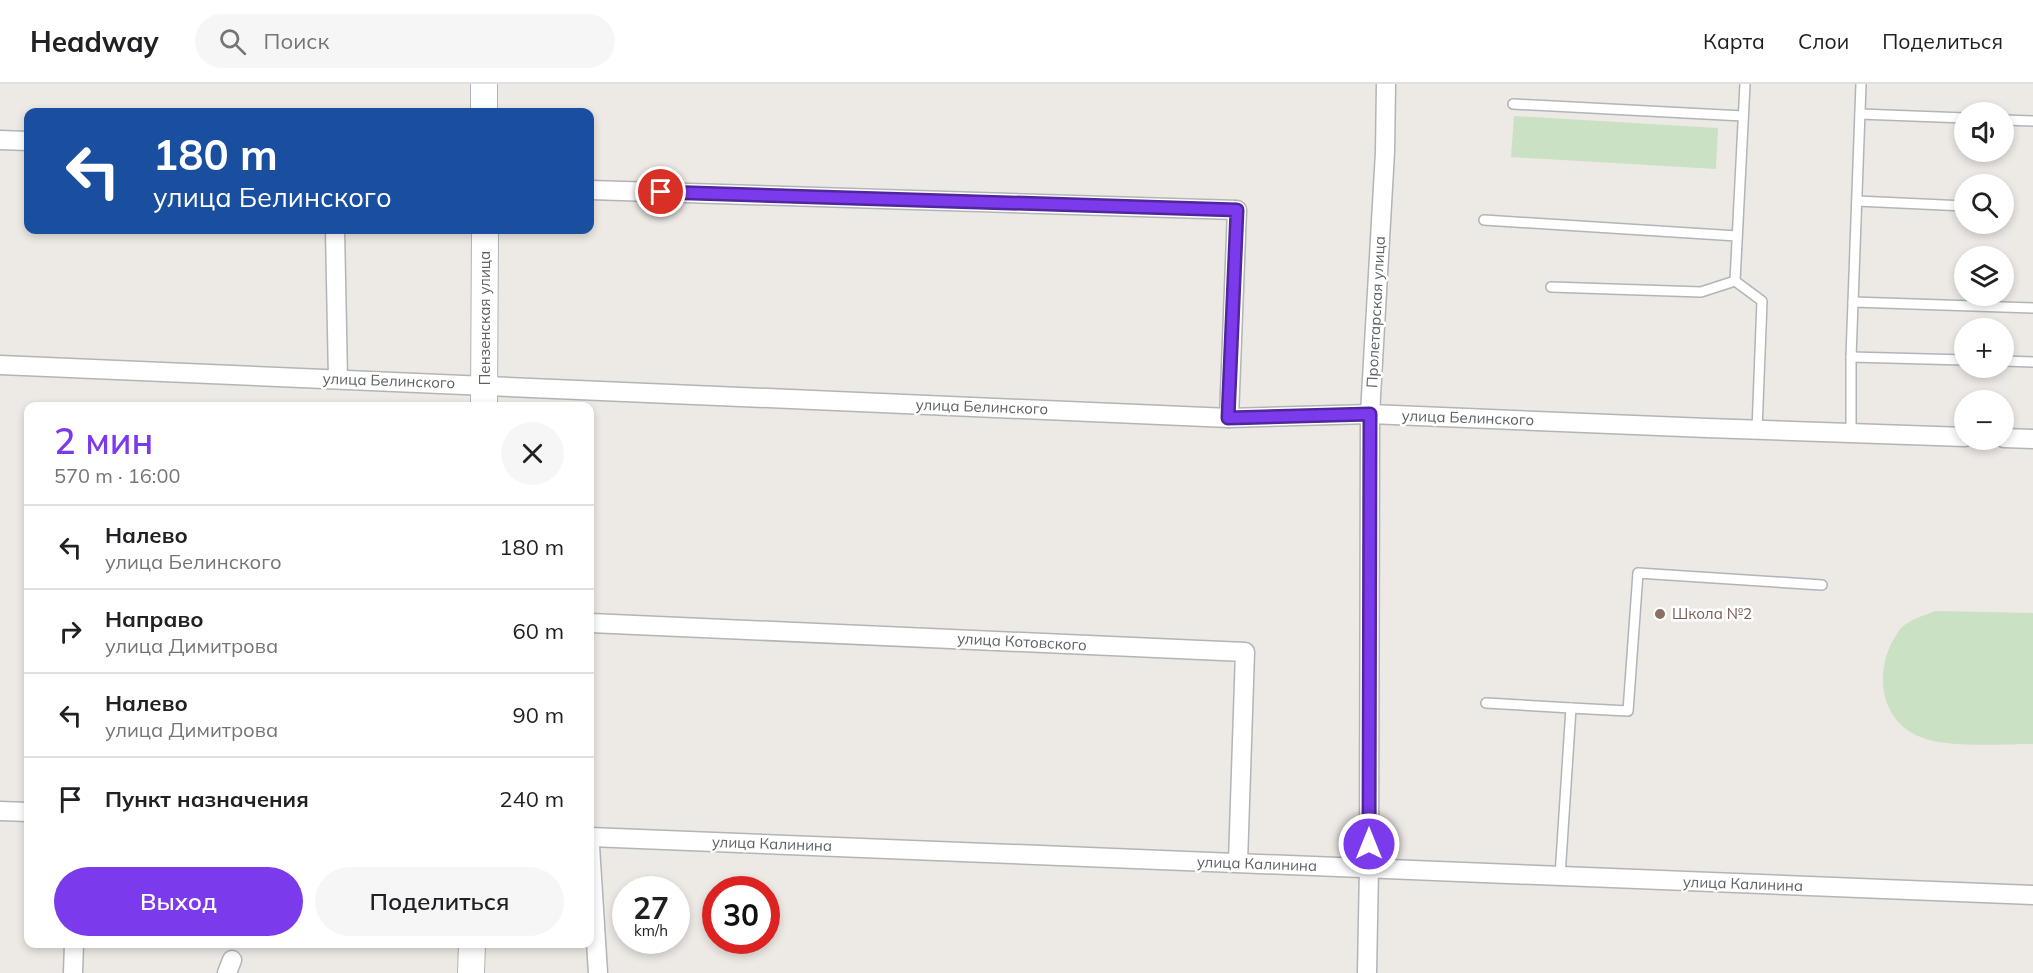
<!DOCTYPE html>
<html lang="ru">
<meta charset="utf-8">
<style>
body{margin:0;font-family:Mulish,sans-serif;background:#f6f6f6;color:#202124;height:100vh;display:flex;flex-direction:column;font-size:22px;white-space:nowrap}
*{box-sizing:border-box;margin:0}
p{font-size:20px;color:#757577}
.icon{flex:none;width:33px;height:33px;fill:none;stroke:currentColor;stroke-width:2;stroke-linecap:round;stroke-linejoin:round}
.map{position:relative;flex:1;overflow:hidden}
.drawer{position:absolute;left:24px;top:318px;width:570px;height:546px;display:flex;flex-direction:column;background:#fff;border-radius:12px;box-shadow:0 3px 9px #0003}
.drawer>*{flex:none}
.banner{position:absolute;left:24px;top:24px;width:570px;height:126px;border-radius:12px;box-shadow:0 3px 9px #0003;background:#1a4fa0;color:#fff;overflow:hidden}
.controls{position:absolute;left:1954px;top:18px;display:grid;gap:12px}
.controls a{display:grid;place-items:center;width:60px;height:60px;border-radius:50%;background:#fff;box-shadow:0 3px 9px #0003;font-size:30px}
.speed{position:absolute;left:612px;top:792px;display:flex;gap:12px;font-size:30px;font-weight:700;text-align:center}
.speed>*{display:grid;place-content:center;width:78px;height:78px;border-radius:50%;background:#fff;box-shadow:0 3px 9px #0003;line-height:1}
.speed small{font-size:15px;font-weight:400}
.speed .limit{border:9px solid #d22;background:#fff;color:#111}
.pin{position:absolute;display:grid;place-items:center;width:51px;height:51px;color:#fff;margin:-26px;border:3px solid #fff;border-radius:50%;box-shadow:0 2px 6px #0007}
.me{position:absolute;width:66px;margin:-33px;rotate:0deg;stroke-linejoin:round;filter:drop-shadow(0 0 4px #0008)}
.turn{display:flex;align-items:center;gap:21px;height:126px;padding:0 30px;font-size:27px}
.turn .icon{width:78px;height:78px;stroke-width:2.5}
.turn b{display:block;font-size:42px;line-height:51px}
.round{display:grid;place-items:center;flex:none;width:63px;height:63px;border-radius:32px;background:#f6f6f6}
.head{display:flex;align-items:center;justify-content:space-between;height:102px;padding:0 30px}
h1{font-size:36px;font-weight:600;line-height:45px;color:#7c3aed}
.primary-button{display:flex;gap:12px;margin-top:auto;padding:12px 30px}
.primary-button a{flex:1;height:69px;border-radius:36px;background:#7c3aed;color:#fff;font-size:24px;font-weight:600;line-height:69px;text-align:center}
.primary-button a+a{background:#f6f6f6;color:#202124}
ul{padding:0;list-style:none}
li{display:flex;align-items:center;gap:18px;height:84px;padding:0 30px;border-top:2px solid #e0e0e0}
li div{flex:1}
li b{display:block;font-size:22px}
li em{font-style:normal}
header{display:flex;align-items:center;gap:36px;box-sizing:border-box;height:84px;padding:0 30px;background:#fff;border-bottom:2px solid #e0e0e0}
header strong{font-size:28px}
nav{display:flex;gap:33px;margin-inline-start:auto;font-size:21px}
.search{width:420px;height:54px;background:#f6f6f6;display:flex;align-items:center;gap:15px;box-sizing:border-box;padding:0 21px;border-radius:33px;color:#757577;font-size:22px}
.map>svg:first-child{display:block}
.green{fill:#cbe1c3}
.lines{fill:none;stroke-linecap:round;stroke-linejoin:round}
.lane-casing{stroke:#b1b5b7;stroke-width:12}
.street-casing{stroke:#b1b5b7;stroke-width:21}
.secondary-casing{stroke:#b0b5b7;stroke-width:28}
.lane{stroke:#fff;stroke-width:9}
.street{stroke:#fff;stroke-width:18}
.secondary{stroke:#fff;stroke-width:26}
.route-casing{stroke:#51269a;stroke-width:15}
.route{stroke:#7c3aed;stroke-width:10}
.education-dot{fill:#8d6e63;stroke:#fff;stroke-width:2}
.labels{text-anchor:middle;stroke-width:5;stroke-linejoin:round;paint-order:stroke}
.street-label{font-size:15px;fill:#5c6163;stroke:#fff}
.education-label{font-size:15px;fill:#785e54;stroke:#fff;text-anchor:start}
</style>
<header>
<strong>Headway</strong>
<div class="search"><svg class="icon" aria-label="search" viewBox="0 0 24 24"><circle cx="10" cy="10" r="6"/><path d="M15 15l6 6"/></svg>Поиск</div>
<nav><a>Карта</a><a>Слои</a><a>Поделиться</a></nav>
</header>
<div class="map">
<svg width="2033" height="889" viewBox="0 0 2033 889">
<rect width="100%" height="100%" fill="#ede9e4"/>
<g class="green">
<polygon points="1514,32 1718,44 1716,85 1511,73"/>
<path d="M1935,527L2033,529V660C2002,660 1950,664 1923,654C1882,640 1874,593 1892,558C1896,552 1899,544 1906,540C1914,534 1926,531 1935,527Z"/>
</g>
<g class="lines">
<defs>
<g id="lane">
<polyline points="1745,0 1735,197 1762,217 1757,346"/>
<polyline points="1513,20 1743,32"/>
<polyline points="1860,30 1965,34"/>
<polyline points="2004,36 2033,37"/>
<polyline points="1857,117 1965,122"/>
<polyline points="1484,136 1737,152"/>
<polyline points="1551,203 1701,208 1735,197"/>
<polyline points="1853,218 2033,224"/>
<polyline points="1851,273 1965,276"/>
<polyline points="2004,277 2033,278"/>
<polyline points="1851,349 1851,273 1861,0"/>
<polyline points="1486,619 1571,624"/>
<polyline points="1560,792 1571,624 1628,627 1638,489 1822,501"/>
</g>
<g id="street">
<polyline points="0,56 28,57"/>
<polyline points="590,106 1237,126 1229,334"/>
<polyline points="335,146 338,295"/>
<polyline points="0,281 1229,334 1370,330 1707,344 1965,353"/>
<polyline points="2004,354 2033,355"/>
<polyline points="590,539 1245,568 1238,778"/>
<polyline points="0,727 28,728"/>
<polyline points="590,753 2033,811"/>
<polyline points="590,762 598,889"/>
<polyline points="73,889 74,860"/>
<polyline points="227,889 232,876"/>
<polyline points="1367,889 1369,784 1370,330 1385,68 1386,0"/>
</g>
<g id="secondary">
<polyline points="484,0 484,28"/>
<polyline points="484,322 485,146"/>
<polyline points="471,889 472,860"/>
</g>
</defs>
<use href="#lane" class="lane-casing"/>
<use href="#street" class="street-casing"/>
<use href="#secondary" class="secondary-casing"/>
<use href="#lane" class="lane"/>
<use href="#street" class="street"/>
<use href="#secondary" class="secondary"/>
</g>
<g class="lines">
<defs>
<polyline id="route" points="661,108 1237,126 1228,334 1370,330 1369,760"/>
</defs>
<use href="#route" class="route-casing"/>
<use href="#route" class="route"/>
</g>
<circle class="education-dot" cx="1660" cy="530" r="6"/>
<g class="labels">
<g class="street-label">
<text transform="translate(1376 228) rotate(-87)" y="5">Пролетарская улица</text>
<text transform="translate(485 234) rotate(-90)" y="5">Пензенская улица</text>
<text transform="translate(389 297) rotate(2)" y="5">улица Белинского</text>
<text transform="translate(982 323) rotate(2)" y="5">улица Белинского</text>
<text transform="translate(1468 334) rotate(2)" y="5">улица Белинского</text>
<text transform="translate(1022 558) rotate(3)" y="5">улица Котовского</text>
<text transform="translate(772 760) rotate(2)" y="5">улица Калинина</text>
<text transform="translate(1257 780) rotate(2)" y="5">улица Калинина</text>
<text transform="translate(1743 800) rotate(2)" y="5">улица Калинина</text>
</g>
<g class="education-label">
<text x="1672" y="535">Школа №2</text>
</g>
</g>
</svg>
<div class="controls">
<a><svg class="icon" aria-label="sound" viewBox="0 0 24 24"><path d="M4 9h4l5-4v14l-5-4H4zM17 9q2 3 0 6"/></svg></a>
<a><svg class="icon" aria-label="search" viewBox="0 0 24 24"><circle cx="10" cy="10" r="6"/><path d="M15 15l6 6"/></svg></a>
<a><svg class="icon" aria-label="layers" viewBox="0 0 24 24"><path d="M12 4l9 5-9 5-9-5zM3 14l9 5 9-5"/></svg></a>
<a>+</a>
<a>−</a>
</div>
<div class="speed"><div>27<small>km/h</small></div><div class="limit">30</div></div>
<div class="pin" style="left:661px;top:108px;background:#d93025"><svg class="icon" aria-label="arrive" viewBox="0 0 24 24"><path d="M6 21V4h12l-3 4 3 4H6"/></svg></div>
<svg class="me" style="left:1369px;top:760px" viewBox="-20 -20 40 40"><circle r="17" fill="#7c3aed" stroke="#fff" stroke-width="3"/><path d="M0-11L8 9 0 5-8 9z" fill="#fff"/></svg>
<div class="banner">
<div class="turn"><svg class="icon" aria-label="left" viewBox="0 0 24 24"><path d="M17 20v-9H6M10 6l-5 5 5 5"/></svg><div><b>180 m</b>улица Белинского</div></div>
</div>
<section class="drawer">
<div class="head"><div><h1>2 мин</h1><p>570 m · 16:00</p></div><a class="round"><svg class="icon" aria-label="close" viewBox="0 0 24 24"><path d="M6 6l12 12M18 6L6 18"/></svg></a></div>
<ul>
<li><svg class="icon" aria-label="left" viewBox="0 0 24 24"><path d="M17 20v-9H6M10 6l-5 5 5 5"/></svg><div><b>Налево</b><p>улица Белинского</p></div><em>180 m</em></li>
<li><svg class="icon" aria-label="right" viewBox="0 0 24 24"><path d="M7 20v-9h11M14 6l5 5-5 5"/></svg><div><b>Направо</b><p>улица Димитрова</p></div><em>60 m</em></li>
<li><svg class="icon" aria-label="left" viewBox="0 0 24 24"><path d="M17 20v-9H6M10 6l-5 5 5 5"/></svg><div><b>Налево</b><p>улица Димитрова</p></div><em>90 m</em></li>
<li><svg class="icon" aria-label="arrive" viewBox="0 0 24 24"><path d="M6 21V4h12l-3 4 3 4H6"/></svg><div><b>Пункт назначения</b></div><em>240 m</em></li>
</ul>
<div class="primary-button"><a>Выход</a><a>Поделиться</a></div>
</section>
</div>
